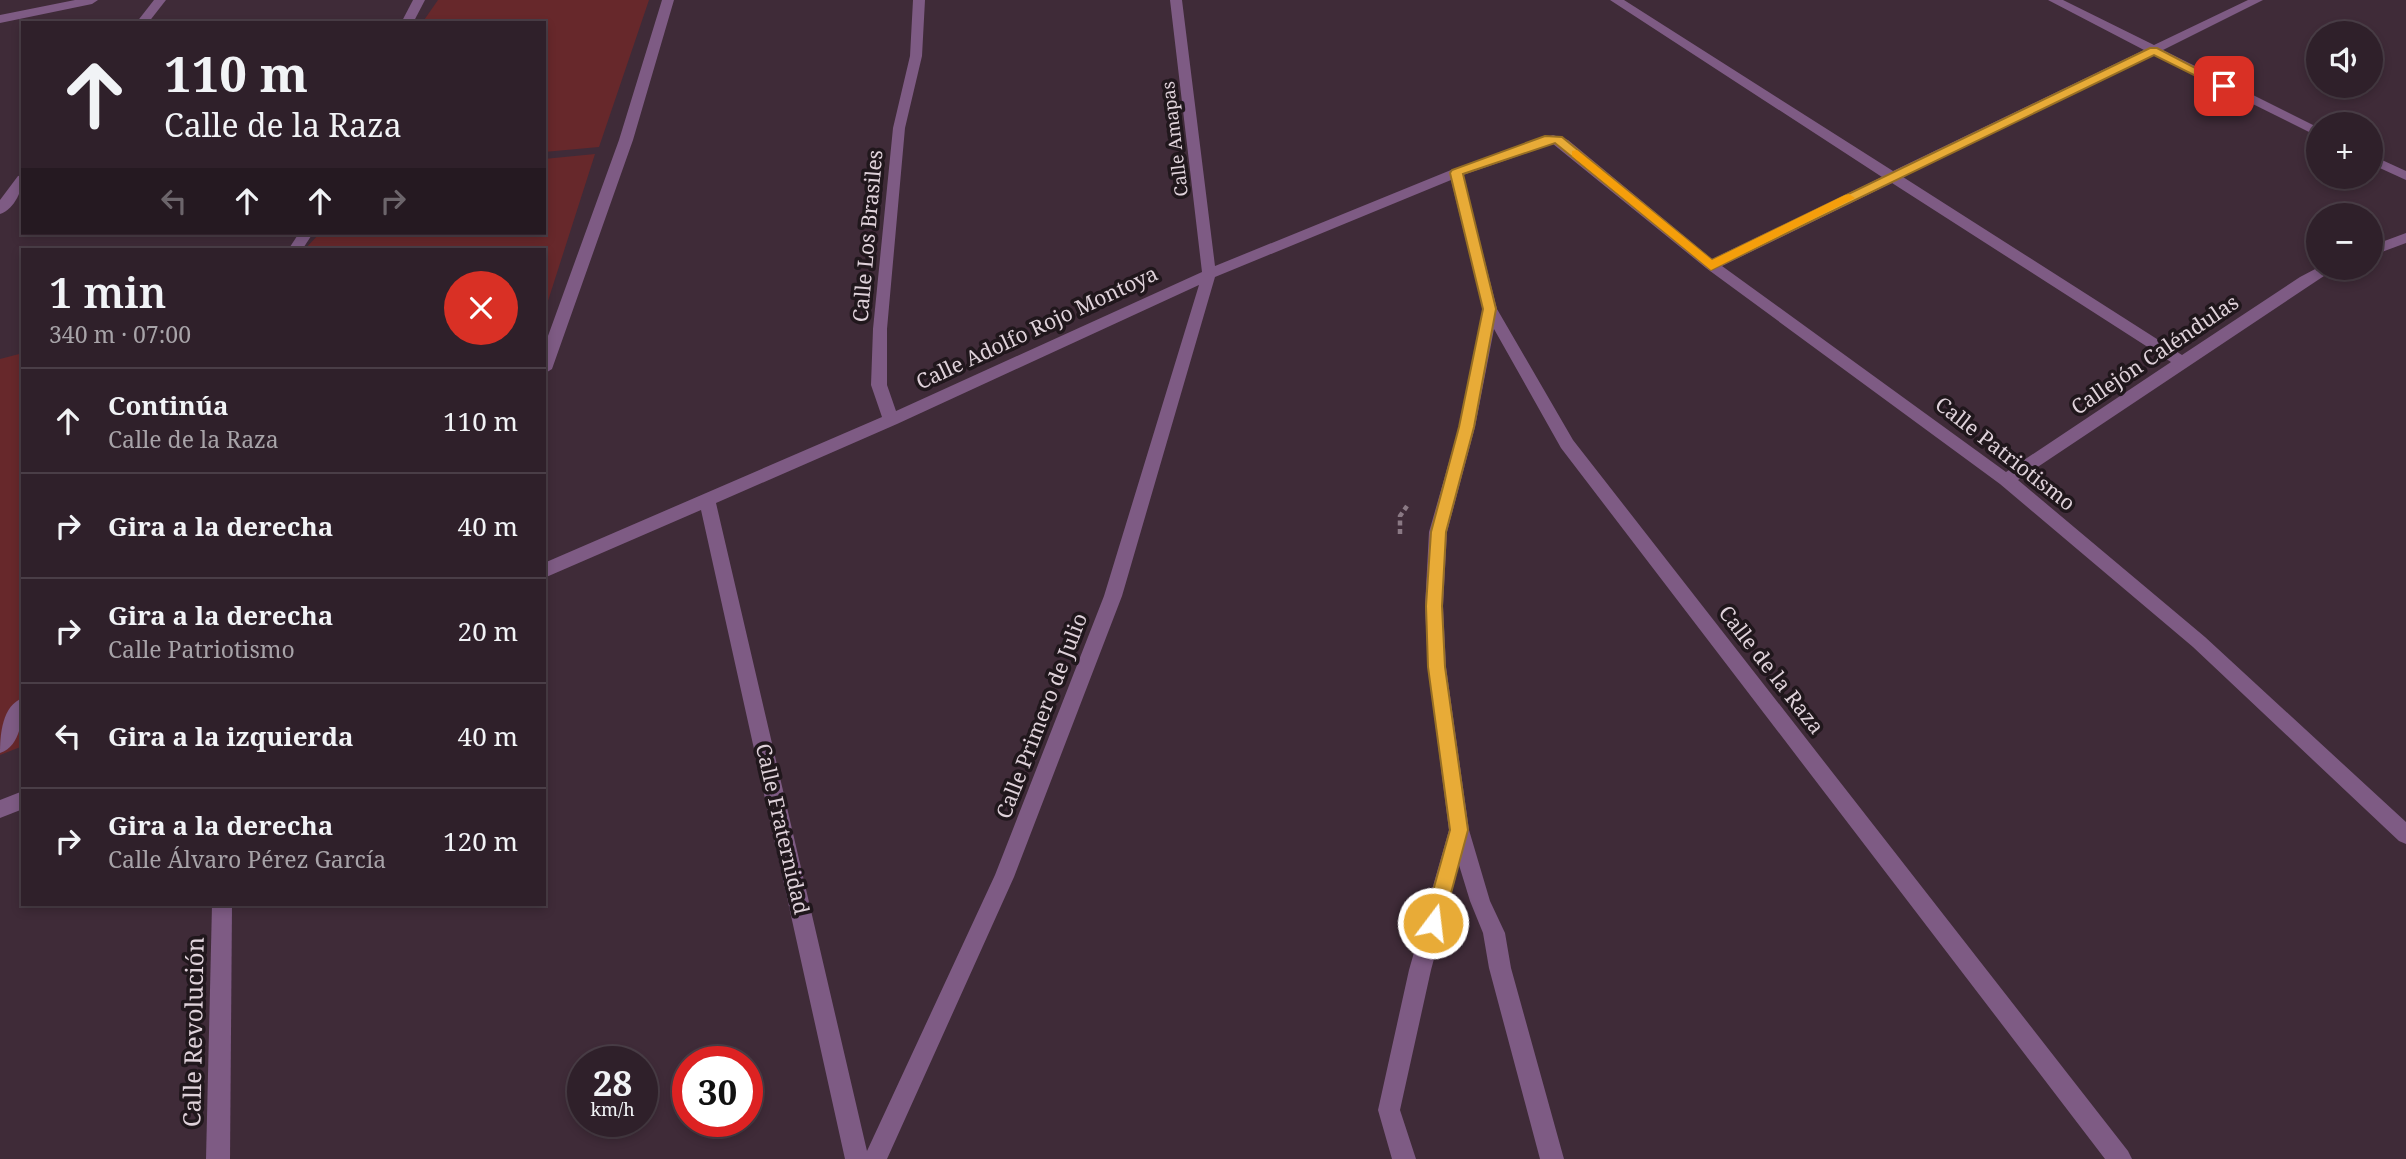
<!DOCTYPE html>
<html lang="es">
<meta charset="utf-8">
<style>
body{margin:0;font-family:"Noto Serif",serif;background:#372832;color:#f1f3f6;height:100vh;display:flex;flex-direction:column;font-size:26px;white-space:nowrap}
*{box-sizing:border-box;margin:0}
p{font-size:23px;color:#a7a3a8}
.icon{flex:none;width:38px;height:38px;fill:none;stroke:currentColor;stroke-width:2;stroke-linecap:round;stroke-linejoin:round}
.map{position:relative;flex:1;overflow:hidden}
.drawer{position:absolute;left:21px;top:248px;width:525px;height:658px;display:flex;flex-direction:column;background:#2f202a;border-radius:0px;box-shadow:0 4px 10px #0003,0 0 0 2px #4a3e47}
.drawer>*{flex:none}
.banner{position:absolute;left:21px;top:21px;width:525px;height:214px;border-radius:0px;box-shadow:0 4px 10px #0003,0 0 0 2px #4a3e47;background:#2f202a;color:#f1f3f6;overflow:hidden}
.buttons{position:absolute;left:2306px;top:21px;display:grid;gap:14px}
.buttons a{display:grid;place-items:center;width:77px;height:77px;border-radius:50%;background:#2f202a;box-shadow:0 4px 10px #0003,0 0 0 2px #4a3e47;font-size:35px}
.speed{position:absolute;left:567px;top:1046px;display:flex;gap:14px;font-size:35px;font-weight:700;text-align:center}
.speed>*{display:grid;place-content:center;width:91px;height:91px;border-radius:50%;background:#2f202a;box-shadow:0 4px 10px #0003,0 0 0 2px #4a3e47;line-height:1}
.speed small{font-size:18px;font-weight:400}
.speed .limit{border:10px solid #d22;background:#fff;color:#111}
.pin{position:absolute;display:grid;place-items:center;width:60px;height:60px;color:#fff;margin:-30px;border-radius:14px;box-shadow:0 4px 10px #0006}
.me{position:absolute;width:77px;margin:-38px;rotate:15deg;stroke-linejoin:round;filter:drop-shadow(0 0 5px #0008)}
.turn{display:flex;align-items:center;gap:24px;height:147px;padding:0 28px;font-size:32px}
.turn .icon{width:91px;height:91px;stroke-width:2.5}
.turn b{display:block;font-size:49px;line-height:60px}
.lanes{display:flex;align-items:center;height:66px;padding:0 28px;background:#0003;justify-content:center;gap:35px;direction:ltr}
.lanes .off{opacity:.35}
.round{display:grid;place-items:center;flex:none;width:74px;height:74px;border-radius:37px;background:#372832}
.headline{display:flex;align-items:center;justify-content:space-between;height:119px;padding:0 28px}
h1{font-size:42px;font-weight:600;line-height:52px}
ul{padding:0;list-style:none}
li{display:flex;align-items:center;gap:21px;height:105px;padding:0 28px;border-top:2px solid #4a3e47}
li div{flex:1}
li b{display:block;font-size:26px}
li em{font-style:normal}
.map>svg:first-child{display:block}
.green{fill:#67282b}
.lines{fill:none;stroke-linecap:round;stroke-linejoin:round}
.path{stroke:#8a7984;stroke-width:4.5;stroke-dasharray:5 3.5;stroke-linecap:butt}
.minor{fill:#7e5b84;fill-rule:evenodd}
.route{fill:#e8ab37;stroke:#976f24;stroke-width:2}
.slow{fill:#f59e0b}
.labels{text-anchor:middle;stroke-width:7;stroke-linejoin:round;paint-order:stroke}
.far-street-label{font-size:18px;fill:#dfd2da;stroke:#20171c}
.street-label{font-size:21px;fill:#dfd2da;stroke:#20171c}
.near-street-label{font-size:24px;fill:#dfd2da;stroke:#20171c}
</style>
<div class="map">
<svg width="2406" height="1159" viewBox="0 0 2406 1159">
<rect width="100%" height="100%" fill="#3f2b38"/>
<g class="green">
<polygon points="438,0 649,0 599,147 544,152 544,23 422,23"/>
<polygon points="595,154 547,304 544,304 544,250 304,250 320,233 544,233 544,159"/>
<polygon points="23,353 23,746 0,755 0,359"/>
</g>
<g class="lines">
<polyline class="path" points="1400,534 1400,516 1407,506"/>
<g class="minor">
<polygon points="75,0 98,0 92,4 0,23 0,15"/>
<polygon points="154,0 166,0 148,23 136,23"/>
<polygon points="413,0 425,0 413,23 401,23"/>
<polygon points="662,0 674,0 633,140 552,369 544,374 544,347 619,140"/>
<path d="M913,0H925L922,56L905,128L887,329V385L896,411L1202,272L1170,0H1182L1215,266L1451,170L1553,135L1568,140L1712,259L1882,177L1610,0H1624L1893,171L2144,50L2048,0H2063L2154,45L2248,0H2263L2163,50L2319,128V137L2154,55L1903,177L2182,355L2300,277L2319,267L2336,268L2018,480L2205,637L2406,822V844L2399,841L2193,647L2000,484L1706,268L1553,144L1463,175L1497,309L1573,440L2128,1151L2132,1159H2105L1561,448L1494,329L1475,427L1447,532L1443,606L1446,667L1469,830L1490,901L1505,933L1511,968L1564,1159H1540L1489,968L1483,933L1470,901L1459,865L1431,970L1400,1110L1416,1159H1392L1378,1110L1409,970L1449,830L1428,667L1425,606L1429,532L1459,427L1483,309L1451,180L1215,277L1122,596L1014,877L887,1159H845L701,510L544,578V563L882,417L871,385L873,329L893,128L910,56ZM1892,183L2171,362L2006,472L1722,266ZM1199,285L1104,596L995,875L867,1151L716,503L897,424Z"/>
<polygon points="2371,155 2406,171 2406,180 2371,164"/>
<path d="M23,175C23,189 15,209 0,214V200L18,176Z"/>
<polygon points="299,233 313,233 302,250 288,250"/>
<polygon points="2406,233 2406,243 2371,256 2371,246"/>
<path d="M23,698C23,717 21,746 0,753C0,735 2,705 23,698Z"/>
<polygon points="23,791 23,809 0,818 0,800"/>
<polygon points="212,905 232,905 230,1159 206,1159"/>
</g>
</g>
<polygon class="route" points="2150,48 2157,48 2230,86 2220,88 2154,55 1711,270 1555,143 1463,174 1496,309 1474,427 1446,532 1442,606 1445,667 1468,830 1443,923 1440,930 1433,932 1427,930 1424,923 1450,830 1428,667 1426,606 1431,532 1459,427 1483,309 1450,173 1452,170 1545,136 1562,137 1712,260"/>
<polygon class="slow" points="1577,150 1712,260 1845,195 1849,194 1855,198 1711,270 1572,156 1572,151"/>
<g class="labels">
<g class="far-street-label">
<text transform="translate(1175 139) rotate(-97)" y="6">Calle Amapas</text>
</g>
<g class="street-label">
<text transform="translate(868 236) rotate(-85)" y="7">Calle Los Brasiles</text>
<text transform="translate(1037 328) rotate(-25)" y="7">Calle Adolfo Rojo Montoya</text>
<text transform="translate(2155 355) rotate(-34)" y="7">Callejón Caléndulas</text>
<text transform="translate(2005 454) rotate(38)" y="7">Calle Patriotismo</text>
<text transform="translate(1771 670) rotate(52)" y="7">Calle de la Raza</text>
<text transform="translate(1042 716) rotate(-69)" y="7">Calle Primero de Julio</text>
<text transform="translate(782 829) rotate(77)" y="7">Calle Fraternidad</text>
</g>
<g class="near-street-label">
<text transform="translate(194 1032) rotate(-89)" y="8">Calle Revolución</text>
</g>
</g>
</svg>
<div class="buttons">
<a><svg class="icon" aria-label="sound" viewBox="0 0 24 24"><path d="M4 9h4l5-4v14l-5-4H4zM17 9q2 3 0 6"/></svg></a>
<a>+</a>
<a>−</a>
</div>
<div class="speed"><div>28<small>km/h</small></div><div class="limit">30</div></div>
<div class="pin" style="left:2224px;top:86px;background:#d93025"><svg class="icon" aria-label="arrive" viewBox="0 0 24 24"><path d="M6 21V4h12l-3 4 3 4H6"/></svg></div>
<svg class="me" style="left:1433px;top:923px" viewBox="-20 -20 40 40"><circle r="17" fill="#e8ab37" stroke="#fff" stroke-width="3"/><path d="M0-11L8 9 0 5-8 9z" fill="#fff"/></svg>
<div class="banner">
<div class="turn"><svg class="icon" aria-label="ahead" viewBox="0 0 24 24"><path d="M12 20V5M6 11l6-6 6 6"/></svg><div><b>110 m</b>Calle de la Raza</div></div>
<div class="lanes"><svg class="icon off" aria-label="left" viewBox="0 0 24 24"><path d="M17 20v-9H6M10 6l-5 5 5 5"/></svg><svg class="icon" aria-label="ahead" viewBox="0 0 24 24"><path d="M12 20V5M6 11l6-6 6 6"/></svg><svg class="icon" aria-label="ahead" viewBox="0 0 24 24"><path d="M12 20V5M6 11l6-6 6 6"/></svg><svg class="icon off" aria-label="right" viewBox="0 0 24 24"><path d="M7 20v-9h11M14 6l5 5-5 5"/></svg></div>
</div>
<section class="drawer">
<div class="headline"><div><h1>1 min</h1><p>340 m · 07:00</p></div><a class="round" style="background:#d93025;color:#fff"><svg class="icon" aria-label="close" viewBox="0 0 24 24"><path d="M6 6l12 12M18 6L6 18"/></svg></a></div>
<ul>
<li><svg class="icon" aria-label="ahead" viewBox="0 0 24 24"><path d="M12 20V5M6 11l6-6 6 6"/></svg><div><b>Continúa</b><p>Calle de la Raza</p></div><em>110 m</em></li>
<li><svg class="icon" aria-label="right" viewBox="0 0 24 24"><path d="M7 20v-9h11M14 6l5 5-5 5"/></svg><div><b>Gira a la derecha</b></div><em>40 m</em></li>
<li><svg class="icon" aria-label="right" viewBox="0 0 24 24"><path d="M7 20v-9h11M14 6l5 5-5 5"/></svg><div><b>Gira a la derecha</b><p>Calle Patriotismo</p></div><em>20 m</em></li>
<li><svg class="icon" aria-label="left" viewBox="0 0 24 24"><path d="M17 20v-9H6M10 6l-5 5 5 5"/></svg><div><b>Gira a la izquierda</b></div><em>40 m</em></li>
<li><svg class="icon" aria-label="right" viewBox="0 0 24 24"><path d="M7 20v-9h11M14 6l5 5-5 5"/></svg><div><b>Gira a la derecha</b><p>Calle Álvaro Pérez García</p></div><em>120 m</em></li>
</ul>
</section>
</div>
